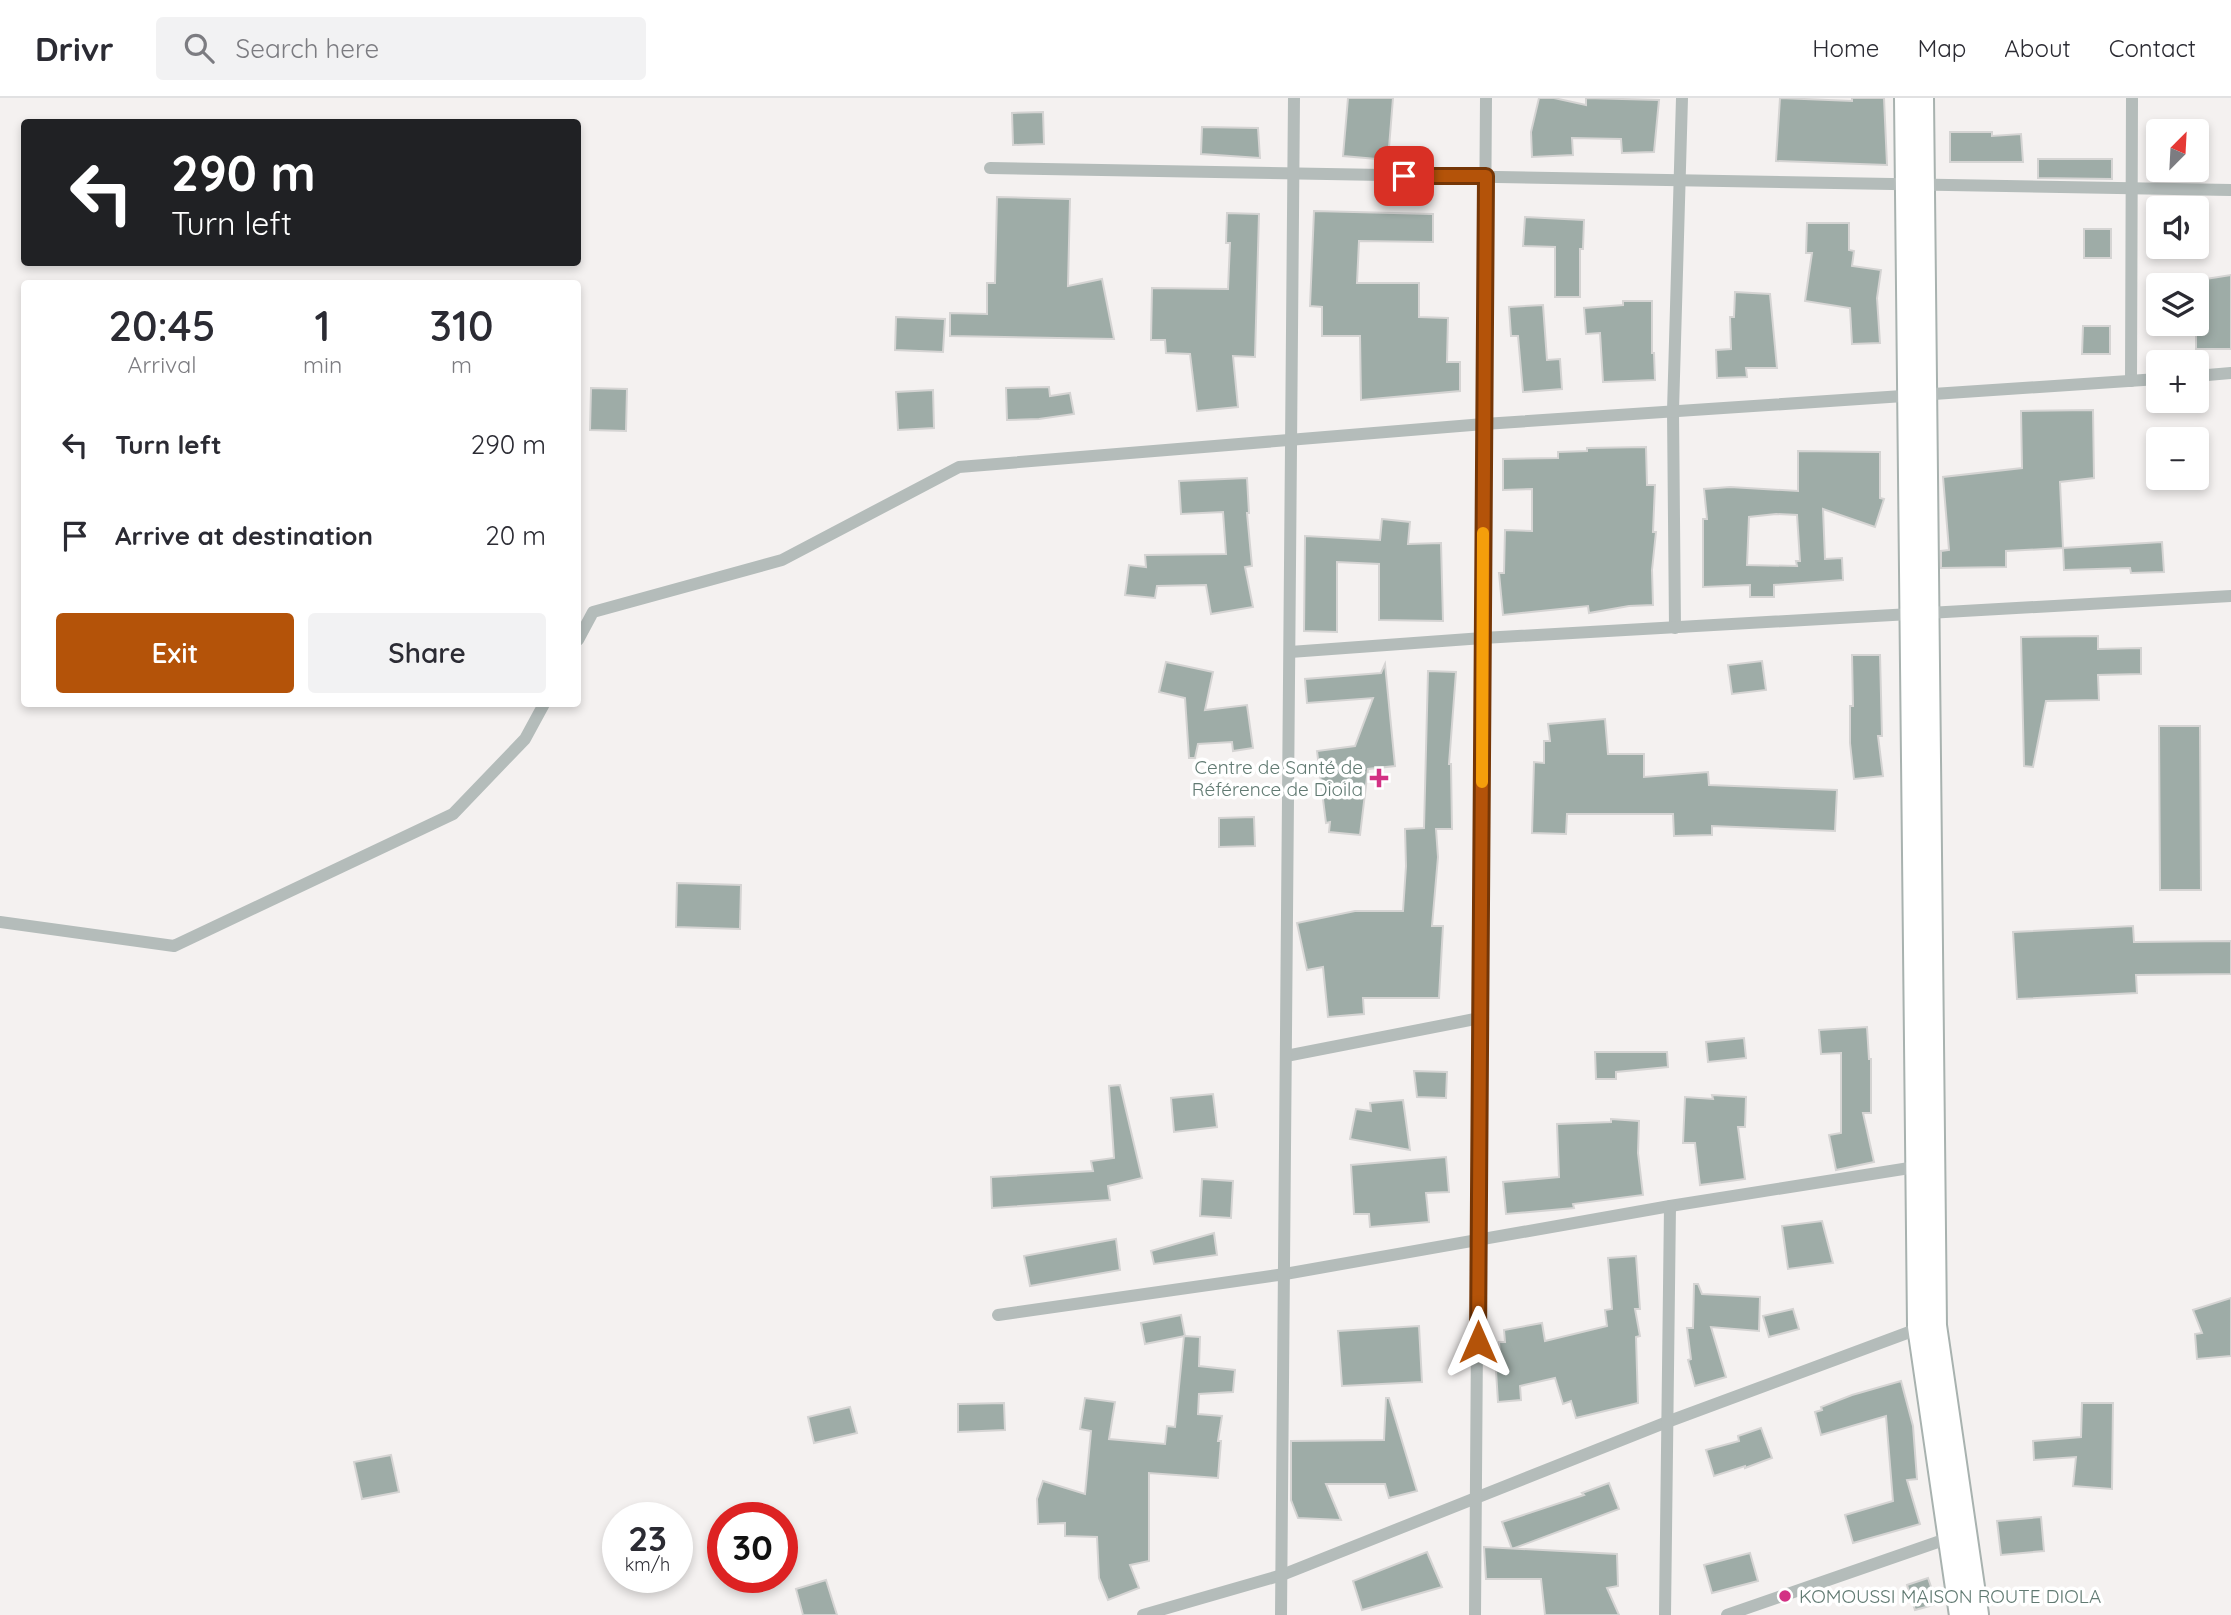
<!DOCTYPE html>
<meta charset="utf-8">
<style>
body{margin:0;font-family:Quicksand,sans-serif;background:#f2f2f3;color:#2b2b33;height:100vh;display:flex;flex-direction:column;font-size:26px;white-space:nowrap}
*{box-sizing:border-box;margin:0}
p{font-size:23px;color:#7c7c81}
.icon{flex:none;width:38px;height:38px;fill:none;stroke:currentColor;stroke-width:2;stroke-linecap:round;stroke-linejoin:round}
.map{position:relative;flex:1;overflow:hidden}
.drawer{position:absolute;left:21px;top:182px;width:560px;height:427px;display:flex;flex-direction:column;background:#fff;border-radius:7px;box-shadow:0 4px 10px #0003}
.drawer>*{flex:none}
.guide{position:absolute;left:21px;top:21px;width:560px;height:147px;border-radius:7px;box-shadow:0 4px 10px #0003;background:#202124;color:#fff;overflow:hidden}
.needle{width:46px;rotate:24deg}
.tools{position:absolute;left:2146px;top:21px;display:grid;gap:14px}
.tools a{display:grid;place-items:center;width:63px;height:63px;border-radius:7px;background:#fff;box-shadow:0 4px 10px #0003;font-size:35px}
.speed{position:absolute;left:602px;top:1404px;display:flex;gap:14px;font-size:35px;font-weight:700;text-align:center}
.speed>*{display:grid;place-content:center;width:91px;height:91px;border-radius:50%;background:#fff;box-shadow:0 4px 10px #0003;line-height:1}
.speed small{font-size:18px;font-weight:400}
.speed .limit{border:10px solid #d22;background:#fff;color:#111}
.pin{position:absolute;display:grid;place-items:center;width:60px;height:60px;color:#fff;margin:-30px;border-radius:14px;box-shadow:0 4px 10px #0006}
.me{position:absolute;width:77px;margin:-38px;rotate:0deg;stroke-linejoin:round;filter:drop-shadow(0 0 5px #0008)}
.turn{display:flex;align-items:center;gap:24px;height:147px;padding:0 35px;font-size:32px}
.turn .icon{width:91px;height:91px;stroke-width:2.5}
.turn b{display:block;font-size:49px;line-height:60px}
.eta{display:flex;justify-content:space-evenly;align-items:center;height:119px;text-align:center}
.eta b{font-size:42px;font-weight:600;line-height:49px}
.cta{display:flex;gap:14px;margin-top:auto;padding:14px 35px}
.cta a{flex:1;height:80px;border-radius:7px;background:#b45309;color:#fff;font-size:28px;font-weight:600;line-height:80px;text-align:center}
.cta a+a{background:#f2f2f3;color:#2b2b33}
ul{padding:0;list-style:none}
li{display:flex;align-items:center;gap:21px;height:91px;padding:0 35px}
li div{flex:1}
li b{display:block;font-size:26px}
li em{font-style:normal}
header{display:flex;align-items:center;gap:42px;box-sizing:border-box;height:98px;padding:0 35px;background:#fff;border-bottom:2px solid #e1e1e2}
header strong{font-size:33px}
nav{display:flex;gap:38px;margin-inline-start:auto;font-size:24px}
.search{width:490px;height:63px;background:#f2f2f3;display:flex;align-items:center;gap:18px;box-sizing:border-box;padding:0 24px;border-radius:7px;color:#7c7c81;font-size:26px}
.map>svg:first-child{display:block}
.building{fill:#9eaca7;stroke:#d5d4d3;stroke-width:2;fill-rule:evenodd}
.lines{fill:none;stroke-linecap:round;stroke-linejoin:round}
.major-casing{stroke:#a8b2af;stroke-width:42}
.minor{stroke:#b4bcba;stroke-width:12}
.major{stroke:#fff;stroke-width:38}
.route-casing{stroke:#753606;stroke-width:18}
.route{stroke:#b45309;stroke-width:12}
.slow{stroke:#f59e0b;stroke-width:12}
.poi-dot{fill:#d33184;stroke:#fff;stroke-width:2.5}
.labels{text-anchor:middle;stroke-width:7;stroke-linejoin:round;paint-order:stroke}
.poi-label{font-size:19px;fill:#617a72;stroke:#fff;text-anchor:end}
</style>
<header>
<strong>Drivr</strong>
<div class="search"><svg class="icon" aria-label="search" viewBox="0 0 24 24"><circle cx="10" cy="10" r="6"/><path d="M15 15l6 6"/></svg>Search here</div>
<nav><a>Home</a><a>Map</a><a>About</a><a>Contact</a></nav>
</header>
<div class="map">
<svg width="2231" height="1517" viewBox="0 0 2231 1517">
<rect width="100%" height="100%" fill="#f4f1f0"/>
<g class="building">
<polygon points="1348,0 1393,0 1388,62 1343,58"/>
<polygon points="1539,0 1554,0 1586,7 1586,0 1659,2 1654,54 1622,55 1621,41 1572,40 1573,57 1532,59 1531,34"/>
<polygon points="1780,0 1852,3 1852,0 1884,0 1887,67 1776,63"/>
<polygon points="1043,14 1044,46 1013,47 1012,15"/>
<polygon points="1202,29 1258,30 1260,60 1201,56"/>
<polygon points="1950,34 1992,34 1992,38 2021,36 2023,64 1950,64"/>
<polygon points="2038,61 2112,61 2112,81 2038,80"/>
<polygon points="997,99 1070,101 1068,188 1102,181 1114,241 950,238 950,215 987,216 987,185 995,185"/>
<polygon points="1314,113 1433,116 1433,144 1359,143 1357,185 1419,185 1419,219 1448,220 1447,264 1460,264 1460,293 1361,302 1360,238 1322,238 1322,209 1310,208"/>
<polygon points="1227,115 1259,116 1255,259 1233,258 1238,309 1197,313 1190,256 1166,255 1165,242 1151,242 1152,190 1228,191 1230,145 1226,145"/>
<polygon points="1525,119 1584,122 1583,151 1580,151 1580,199 1555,199 1555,149 1523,148"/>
<polygon points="1807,125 1849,125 1849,152 1854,153 1852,168 1881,172 1877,200 1880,245 1852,246 1850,210 1805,203 1812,155 1806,155"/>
<rect x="2084" y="131" width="27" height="29"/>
<polygon points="2231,177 2231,251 2196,251 2196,187 2194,187 2193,183"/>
<polygon points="1735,194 1770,196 1777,270 1746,270 1747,279 1717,280 1716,252 1731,251 1730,219 1734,219"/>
<polygon points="1623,203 1652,203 1652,255 1654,255 1655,282 1603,284 1600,235 1586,236 1584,210 1623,207"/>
<polygon points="1543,207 1547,262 1560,261 1562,291 1523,294 1518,238 1511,238 1509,209"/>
<polygon points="896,219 945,221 943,254 895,252"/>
<polygon points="2083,228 2110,228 2110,256 2082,256"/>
<polygon points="1049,289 1050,298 1070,295 1074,316 1039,321 1007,322 1006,290"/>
<polygon points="591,290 627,291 626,333 590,332"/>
<polygon points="933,292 934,330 898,332 896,294"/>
<polygon points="2093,312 2094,380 2060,384 2063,450 2006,453 2006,469 1941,470 1941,453 1949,452 1943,379 2022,370 2021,313"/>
<polygon points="1646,349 1647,387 1655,387 1653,434 1656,434 1652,472 1653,507 1629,508 1589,515 1588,508 1503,517 1499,475 1504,475 1505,432 1532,433 1532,391 1503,392 1503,361 1558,360 1558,354 1587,353 1587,350"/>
<path d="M1798,353L1880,354V400L1884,401L1875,429L1823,411L1825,461L1842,460L1843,482L1774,487V499H1750V487L1703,489V421H1707L1704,391L1730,389L1798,393ZM1776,416L1797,417L1800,463H1796L1797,468L1747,467L1749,419Z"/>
<polygon points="1247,380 1249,415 1247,415 1252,468 1245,469 1253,509 1211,516 1206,487 1157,488 1155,500 1125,497 1129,467 1146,469 1145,457 1226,456 1223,414 1181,416 1179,383"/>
<polygon points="1382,421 1410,424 1408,446 1441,445 1443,523 1379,522 1379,466 1337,464 1337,534 1304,533 1305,438 1380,442"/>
<polygon points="2162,444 2164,474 2131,475 2130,470 2064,472 2063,450"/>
<polygon points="2098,538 2098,551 2141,550 2141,576 2098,577 2099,602 2046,603 2033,669 2024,668 2021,539"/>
<polygon points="1852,557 1880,557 1882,638 1878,638 1883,678 1854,681 1850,645 1850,608 1853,608"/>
<polygon points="1762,563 1766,592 1732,596 1728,567"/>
<polygon points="1166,564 1213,574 1205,612 1247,607 1253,650 1233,653 1232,644 1198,646 1195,660 1189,660 1185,600 1159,594"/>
<polygon points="1385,566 1395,668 1368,671 1360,737 1329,734 1330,724 1326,725 1317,653 1355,648 1373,600 1307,605 1305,581 1381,575"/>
<polygon points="1428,573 1456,574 1449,666 1451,666 1452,731 1436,731 1438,759 1432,828 1443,828 1439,900 1363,900 1364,916 1328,919 1323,869 1307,872 1297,825 1355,813 1403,813 1406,768 1405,731 1424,730"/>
<polygon points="1605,621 1608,656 1644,656 1644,679 1708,674 1709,687 1837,692 1835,733 1712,728 1712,737 1674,738 1673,716 1567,716 1566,736 1532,735 1534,664 1544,665 1544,643 1550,643 1548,626"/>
<polygon points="2159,628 2200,628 2201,792 2160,792"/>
<polygon points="1254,719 1255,748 1219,749 1219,720"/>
<polygon points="677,785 741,787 740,831 676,829"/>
<polygon points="2133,828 2134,844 2231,843 2231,876 2136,877 2137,895 2017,901 2013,834"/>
<polygon points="1867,929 1869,961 1871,961 1871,1015 1863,1015 1874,1064 1836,1072 1829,1037 1841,1035 1841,955 1821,956 1819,932"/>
<polygon points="1744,940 1746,960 1708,964 1706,944"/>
<polygon points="1595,954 1667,954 1668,969 1616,974 1616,981 1596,981"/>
<polygon points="1414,973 1447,974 1446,1000 1417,999"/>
<polygon points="1120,987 1142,1080 1108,1088 1110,1102 992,1110 991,1079 1093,1073 1091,1063 1114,1060 1109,988"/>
<polygon points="1213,996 1217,1029 1174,1034 1171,1000"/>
<polygon points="1712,997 1746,999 1745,1029 1738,1029 1745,1081 1700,1087 1695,1045 1683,1045 1685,999 1713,1001"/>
<polygon points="1403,1002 1410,1052 1350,1041 1356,1011 1371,1013 1370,1005"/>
<polygon points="1611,1021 1639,1023 1638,1055 1643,1097 1573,1106 1574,1110 1506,1116 1503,1084 1559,1079 1557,1026 1611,1024"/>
<polygon points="1446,1059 1449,1094 1426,1095 1429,1124 1370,1129 1369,1116 1354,1116 1351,1067"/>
<polygon points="1202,1081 1233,1083 1231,1120 1200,1118"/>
<polygon points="1822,1123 1833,1165 1788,1171 1782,1128"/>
<polygon points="1214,1135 1217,1157 1154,1166 1151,1153"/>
<polygon points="1116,1141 1120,1172 1030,1188 1024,1158"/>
<polygon points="1636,1158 1640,1211 1635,1211 1640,1238 1636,1239 1638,1305 1576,1320 1571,1303 1563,1306 1555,1280 1520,1288 1521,1302 1498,1304 1496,1273 1501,1272 1499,1244 1505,1244 1504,1232 1542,1225 1545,1243 1607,1228 1605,1212 1612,1211 1608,1160"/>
<polygon points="1694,1186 1698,1186 1702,1196 1760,1199 1759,1233 1711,1229 1726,1279 1695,1288 1688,1262 1691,1261 1687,1230 1693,1230"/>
<polygon points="2231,1200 2231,1258 2197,1261 2195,1236 2202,1235 2193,1212"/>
<polygon points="1793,1211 1799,1231 1769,1239 1763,1218"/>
<polygon points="1181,1217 1185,1238 1145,1246 1141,1225"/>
<polygon points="1419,1228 1422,1284 1342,1288 1338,1233"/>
<polygon points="1184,1238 1200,1239 1199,1268 1235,1272 1233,1294 1199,1296 1198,1316 1222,1318 1218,1343 1221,1343 1218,1380 1149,1375 1149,1463 1130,1467 1139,1490 1108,1502 1099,1480 1097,1439 1065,1438 1065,1425 1038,1426 1037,1401 1043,1383 1085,1396 1091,1333 1080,1331 1085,1300 1115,1304 1109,1341 1165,1346 1167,1328 1175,1329"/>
<polygon points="1901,1283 1913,1328 1917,1381 1907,1382 1920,1426 1853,1445 1845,1417 1893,1403 1886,1318 1821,1337 1815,1314 1822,1312 1821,1309 1852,1297"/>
<polygon points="1386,1300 1389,1300 1417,1393 1389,1400 1385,1386 1326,1386 1341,1422 1298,1420 1291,1402 1291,1343 1384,1342"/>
<polygon points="1004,1305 1005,1332 958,1334 958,1306"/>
<polygon points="2082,1305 2113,1305 2112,1391 2073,1388 2076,1359 2034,1362 2033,1343 2081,1339"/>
<polygon points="850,1309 857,1335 814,1345 808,1319"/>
<polygon points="1761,1330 1772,1360 1745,1370 1745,1368 1714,1378 1706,1352 1739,1343 1738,1338"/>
<polygon points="391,1357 399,1394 362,1401 354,1364"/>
<polygon points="1609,1385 1619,1411 1512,1451 1502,1424 1584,1397 1582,1395"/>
<polygon points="2041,1419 2044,1453 2001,1457 1997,1423"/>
<polygon points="1484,1449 1617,1456 1618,1488 1607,1490 1619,1517 1545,1517 1541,1481 1486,1481"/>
<polygon points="1427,1454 1442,1489 1362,1512 1353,1483"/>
<polygon points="1750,1455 1758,1483 1712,1495 1704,1467"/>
<polygon points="1928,1480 1937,1506 1915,1512 1907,1487"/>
<polygon points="826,1482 837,1517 803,1517 796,1491"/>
</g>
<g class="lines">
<defs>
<polyline id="major" points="1914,0 1927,1228 1969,1517"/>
</defs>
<use href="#major" class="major-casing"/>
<g class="minor">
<path d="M990,70C1403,79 1817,84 2231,92"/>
<polyline points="2196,278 2231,275"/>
<polyline points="2131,283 2132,0"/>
<polyline points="1675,530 1673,313 1682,0"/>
<polyline points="578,542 593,514 782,462 959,369 1484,326 2158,281"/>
<polyline points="1290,554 1483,540 2231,498"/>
<polyline points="0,824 174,848 453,716 525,641 544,606"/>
<polyline points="1286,958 1480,920"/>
<polyline points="998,1217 1285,1176 1670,1108 1922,1068"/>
<polyline points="1143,1517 1282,1477 1667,1324 1923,1229"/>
<polyline points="1281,1517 1294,0"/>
<polyline points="1475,1517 1486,0"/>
<polyline points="1665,1517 1670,1108"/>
<polyline points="1727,1517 1955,1438"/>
</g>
<use href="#major" class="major"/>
</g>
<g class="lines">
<defs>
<polyline id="route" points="1404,78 1486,78 1478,1244"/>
</defs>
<use href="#route" class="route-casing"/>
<use href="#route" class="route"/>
<polyline class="slow" points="1482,684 1483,435"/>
</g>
<g class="poi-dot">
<path d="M1375.5 669.5h7v7h7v7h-7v7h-7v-7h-7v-7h7z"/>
<circle cx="1785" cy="1498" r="7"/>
</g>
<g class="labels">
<g class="poi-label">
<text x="1363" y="676">Centre de Santé de<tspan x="1363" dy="22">Référence de Dioila</tspan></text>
<text x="1799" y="1505" text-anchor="start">KOMOUSSI MAISON ROUTE DIOLA</text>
</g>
</g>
</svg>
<div class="tools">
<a><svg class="needle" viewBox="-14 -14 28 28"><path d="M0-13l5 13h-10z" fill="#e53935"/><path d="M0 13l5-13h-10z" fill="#7c7c81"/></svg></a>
<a><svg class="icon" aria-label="sound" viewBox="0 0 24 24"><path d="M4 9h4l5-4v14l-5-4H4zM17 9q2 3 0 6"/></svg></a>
<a><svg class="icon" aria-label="layers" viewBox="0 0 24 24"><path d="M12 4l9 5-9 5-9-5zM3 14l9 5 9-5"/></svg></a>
<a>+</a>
<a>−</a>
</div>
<div class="speed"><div>23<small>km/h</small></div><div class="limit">30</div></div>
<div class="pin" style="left:1404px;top:78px;background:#d93025"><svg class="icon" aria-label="arrive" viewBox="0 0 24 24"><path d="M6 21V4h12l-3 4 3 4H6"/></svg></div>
<svg class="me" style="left:1478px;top:1244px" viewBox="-20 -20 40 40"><path d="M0-17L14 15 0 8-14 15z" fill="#b45309" stroke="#fff" stroke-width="4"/></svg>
<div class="guide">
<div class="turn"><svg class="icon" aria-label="left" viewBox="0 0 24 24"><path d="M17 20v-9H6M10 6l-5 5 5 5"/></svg><div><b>290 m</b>Turn left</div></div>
</div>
<section class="drawer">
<div class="eta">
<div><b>20:45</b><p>Arrival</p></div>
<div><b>1</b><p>min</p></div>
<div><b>310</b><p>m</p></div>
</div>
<ul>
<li><svg class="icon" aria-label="left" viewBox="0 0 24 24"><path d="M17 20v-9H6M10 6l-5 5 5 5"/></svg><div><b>Turn left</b></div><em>290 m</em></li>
<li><svg class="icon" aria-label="arrive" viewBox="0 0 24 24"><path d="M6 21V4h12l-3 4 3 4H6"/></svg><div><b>Arrive at destination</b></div><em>20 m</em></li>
</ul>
<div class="cta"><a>Exit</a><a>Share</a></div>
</section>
</div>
